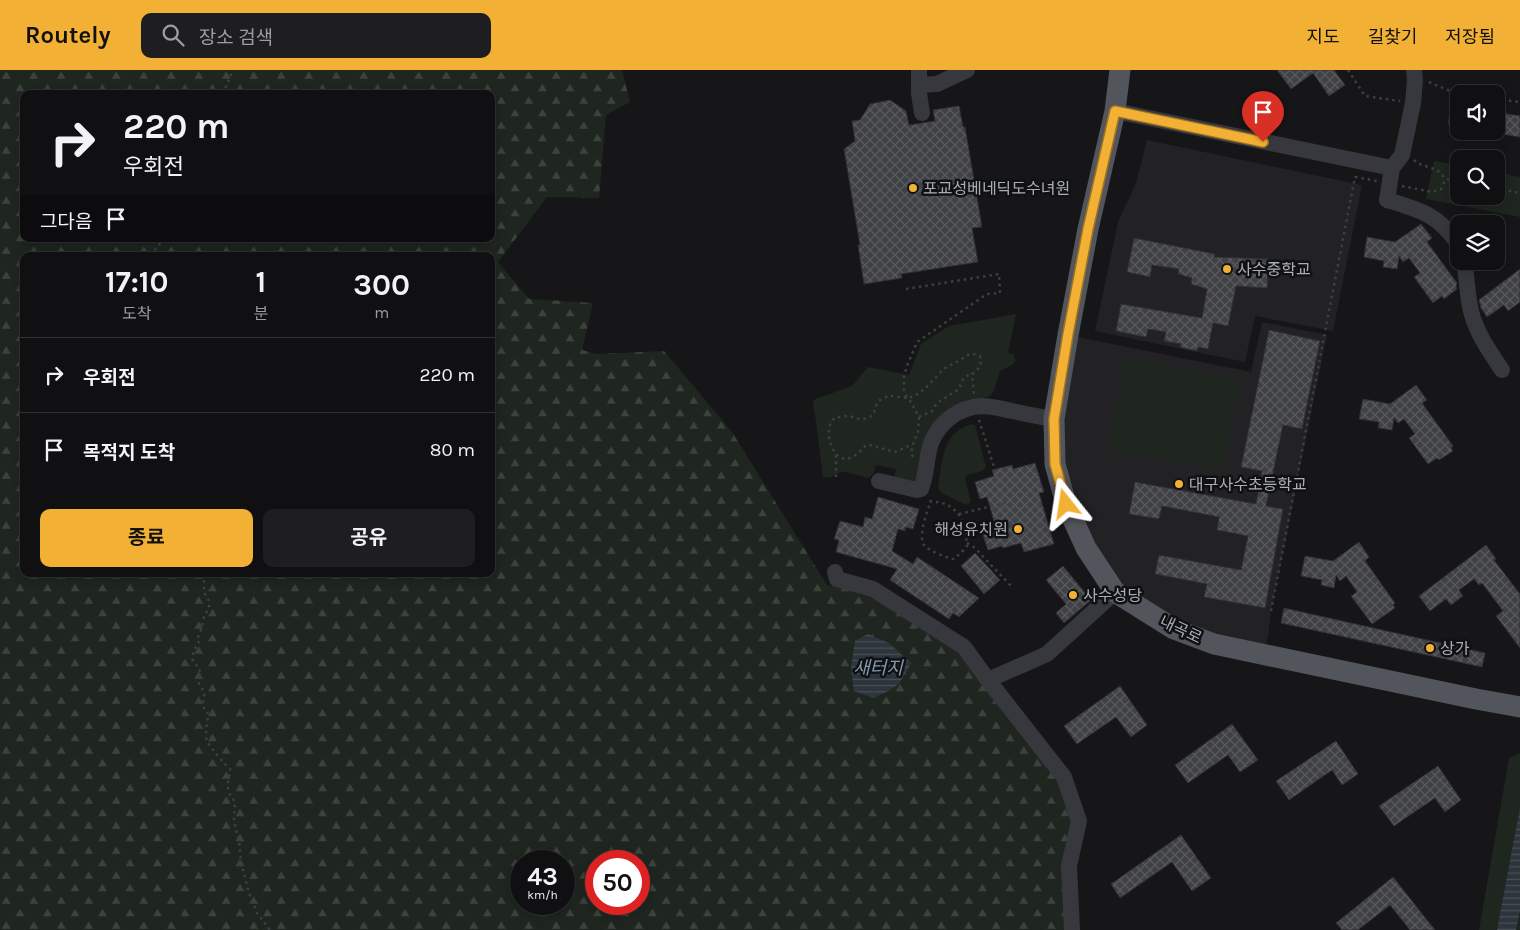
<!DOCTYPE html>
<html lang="ko">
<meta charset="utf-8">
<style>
body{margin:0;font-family:Karla,"Noto Sans KR",sans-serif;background:#1e1e20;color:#f1f3f6;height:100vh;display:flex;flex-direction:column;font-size:19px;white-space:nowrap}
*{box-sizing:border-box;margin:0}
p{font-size:16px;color:#9c9d9f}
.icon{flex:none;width:28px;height:28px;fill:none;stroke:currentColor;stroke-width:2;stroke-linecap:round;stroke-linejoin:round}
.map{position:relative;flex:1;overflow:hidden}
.side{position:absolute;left:20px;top:182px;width:475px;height:325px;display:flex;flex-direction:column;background:#101012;border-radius:10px;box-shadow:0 2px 12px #0003,0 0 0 1px #303032}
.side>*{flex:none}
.guide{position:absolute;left:20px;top:20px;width:475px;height:152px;border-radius:10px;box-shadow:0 2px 12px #0003,0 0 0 1px #303032;background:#101012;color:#f1f3f6;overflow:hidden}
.tools{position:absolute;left:1450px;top:15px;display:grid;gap:10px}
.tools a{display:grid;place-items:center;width:55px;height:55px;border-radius:10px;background:#101012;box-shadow:0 2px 12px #0003,0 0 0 1px #303032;font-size:25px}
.speed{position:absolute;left:510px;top:780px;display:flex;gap:10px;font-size:25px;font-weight:700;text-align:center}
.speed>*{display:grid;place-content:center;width:65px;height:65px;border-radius:50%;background:#101012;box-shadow:0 2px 12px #0003,0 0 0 1px #303032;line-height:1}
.speed small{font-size:12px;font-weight:400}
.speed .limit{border:8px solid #d22;background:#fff;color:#111}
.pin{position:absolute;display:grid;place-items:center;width:42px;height:42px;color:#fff;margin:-51px -21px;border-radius:50% 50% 50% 0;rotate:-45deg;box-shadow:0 0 5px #0007}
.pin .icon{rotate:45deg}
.me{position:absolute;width:55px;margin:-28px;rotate:345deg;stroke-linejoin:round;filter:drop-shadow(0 0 4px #0008)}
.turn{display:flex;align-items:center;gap:18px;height:105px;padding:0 20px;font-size:22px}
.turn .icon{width:65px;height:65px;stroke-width:2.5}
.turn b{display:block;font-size:35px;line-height:42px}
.then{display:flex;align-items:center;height:48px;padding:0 20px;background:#0003;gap:10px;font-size:19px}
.eta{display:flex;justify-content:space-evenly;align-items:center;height:85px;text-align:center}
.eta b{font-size:30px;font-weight:700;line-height:35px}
.primary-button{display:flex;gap:10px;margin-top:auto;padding:10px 20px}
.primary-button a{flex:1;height:58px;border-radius:10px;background:#f2b134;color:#111;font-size:20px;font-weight:700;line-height:58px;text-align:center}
.primary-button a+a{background:#1e1e20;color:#f1f3f6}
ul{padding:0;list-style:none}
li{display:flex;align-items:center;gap:15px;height:75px;padding:0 20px;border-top:1px solid #303032}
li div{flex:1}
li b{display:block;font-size:19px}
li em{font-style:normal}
header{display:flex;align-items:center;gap:30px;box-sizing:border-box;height:70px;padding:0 25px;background:#f2b134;color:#111}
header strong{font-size:24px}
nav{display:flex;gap:28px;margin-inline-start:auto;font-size:18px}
.search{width:350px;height:45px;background:#1e1e20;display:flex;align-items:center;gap:12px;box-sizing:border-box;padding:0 18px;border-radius:10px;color:#9c9d9f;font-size:19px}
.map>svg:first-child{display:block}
.built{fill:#222225}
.green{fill:#1e261f}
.forest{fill:url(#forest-firs);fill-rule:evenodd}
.water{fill:url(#water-rules)}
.building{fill:url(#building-cross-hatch);stroke:#303034}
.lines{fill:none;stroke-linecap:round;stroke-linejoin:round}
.path{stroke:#3d3f44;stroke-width:2.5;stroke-dasharray:2.5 4;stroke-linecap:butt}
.minor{stroke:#37383d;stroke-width:16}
.major{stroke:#53555c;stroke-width:21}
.route-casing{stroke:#9d7322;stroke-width:12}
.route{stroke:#f2b134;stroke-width:9}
.poi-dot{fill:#f2b134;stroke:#111113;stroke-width:2}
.labels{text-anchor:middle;stroke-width:5;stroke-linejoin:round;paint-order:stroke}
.poi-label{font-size:16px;fill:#a8adb8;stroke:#111113;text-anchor:start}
.street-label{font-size:16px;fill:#a8adb8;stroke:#111113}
.water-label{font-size:18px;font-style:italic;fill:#7f9bb3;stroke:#111113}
</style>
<header>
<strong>Routely</strong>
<div class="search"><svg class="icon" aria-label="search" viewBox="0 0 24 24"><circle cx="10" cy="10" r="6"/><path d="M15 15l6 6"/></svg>장소 검색</div>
<nav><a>지도</a><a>길찾기</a><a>저장됨</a></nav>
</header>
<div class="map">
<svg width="1520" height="860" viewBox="0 0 1520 860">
<defs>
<pattern id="forest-firs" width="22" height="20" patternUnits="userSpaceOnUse" patternTransform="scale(1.25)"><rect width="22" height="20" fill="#1e261f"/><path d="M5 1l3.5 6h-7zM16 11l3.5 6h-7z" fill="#3c433d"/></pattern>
<pattern id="water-rules" width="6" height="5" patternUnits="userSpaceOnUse" patternTransform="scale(1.25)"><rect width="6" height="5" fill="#2c353c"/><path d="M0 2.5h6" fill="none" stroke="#485056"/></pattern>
<pattern id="building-cross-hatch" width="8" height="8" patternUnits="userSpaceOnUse" patternTransform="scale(1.25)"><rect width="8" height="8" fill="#404145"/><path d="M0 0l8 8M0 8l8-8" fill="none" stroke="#595a5e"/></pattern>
</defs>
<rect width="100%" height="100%" fill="#161618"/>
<g class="built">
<polygon points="1147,70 1362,115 1333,261 1255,246 1245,292 1095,261 1118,152 1136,113"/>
<polygon points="1262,252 1327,265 1271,541 1268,567 1263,585 1214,574 1115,522 1055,394 1068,265 1251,302"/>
</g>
<g class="green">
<polygon points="1434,91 1459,95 1459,126 1496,126 1496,102 1520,107 1520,147 1426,129"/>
<path d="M1016,244L1008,283L1013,284L1016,291L1012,295L1000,301L994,320L990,326C977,330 960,333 949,340C921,355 921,384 917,412L894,407L896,399L876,395L874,403L868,408C860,406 850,402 843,402C834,403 833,409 823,407L813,330L852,316L868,297L909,305L921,274L949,256Z"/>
<polygon points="1125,288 1240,309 1223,400 1109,379"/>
<path d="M972,354L975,355L986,397L982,401L967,405L965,408L971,433L964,434L940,422L938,417C943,391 941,363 972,354Z"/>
<polygon points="1520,683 1520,860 1479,860 1509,688"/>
</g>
<path class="forest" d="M0,0H622L630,32L606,45L599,128L547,127L498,192L529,229L593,233L582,280L598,284L664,281L732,362L827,515L871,524L961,582L1064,707L1079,751L1072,860H0ZM24,24H491V169H24ZM24,186H491V504H24ZM521,791H564V834H521ZM596,791H639V834H596Z"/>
<g class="water">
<path d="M868,564L889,573L911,593C900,616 896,618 873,628L854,621L851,598L855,571Z"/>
<polygon points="1520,738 1520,841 1516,860 1497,860"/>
</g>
<g class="building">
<polygon points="1277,0 1334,0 1345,15 1329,26 1313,3 1291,19"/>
<polygon points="1454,22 1459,22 1459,56 1448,54"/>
<polygon points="890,30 906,41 909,55 935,51 933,40 959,36 963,57 965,57 982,157 972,158 978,192 901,204 902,208 864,214 858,175 860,175 844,79 855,71 852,51 860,50 870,34"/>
<polygon points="1496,42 1520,46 1520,67 1496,63"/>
<polygon points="1421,154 1432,168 1427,172 1457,213 1456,216 1457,219 1444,229 1442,226 1433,233 1414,207 1420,203 1409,188 1403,192 1399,186 1397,199 1383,197 1384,191 1364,187 1367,167 1395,172"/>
<polygon points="1134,168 1215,184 1214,187 1269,189 1267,218 1236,216 1228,256 1213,253 1208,279 1198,277 1197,281 1180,277 1181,274 1164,271 1166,262 1148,259 1146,267 1116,261 1121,234 1202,248 1207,219 1191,214 1192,208 1178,204 1179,199 1152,195 1150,207 1127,202"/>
<polygon points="1520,199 1520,232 1508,241 1504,235 1487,247 1481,238 1479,230"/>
<polygon points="1269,260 1320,271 1302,359 1283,355 1266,436 1283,439 1265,538 1204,527 1207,514 1155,504 1159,485 1241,500 1248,466 1217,460 1219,447 1162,436 1159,449 1129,444 1135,412 1256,434 1262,401 1241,397"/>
<polygon points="1416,315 1427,330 1422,333 1453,376 1451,378 1453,381 1439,390 1437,388 1428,394 1409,368 1415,364 1404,349 1398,353 1394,348 1392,360 1378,358 1379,352 1359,349 1363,329 1390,334"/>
<polygon points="1035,393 1044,422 1039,423 1054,474 1024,482 1021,473 1003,478 1002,476 988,480 983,465 997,461 987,427 980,429 975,412 994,406 992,400 1012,395 1013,399"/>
<polygon points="878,427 919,439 913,459 905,457 905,461 898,459 892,481 913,494 917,487 979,528 959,547 953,543 949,549 890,510 897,499 836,482 839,470 834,469 840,451 863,457 865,447 872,449"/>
<polygon points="1359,472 1369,487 1365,491 1395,533 1393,535 1395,538 1372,554 1351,526 1357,522 1346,506 1340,511 1336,505 1334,518 1321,515 1322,510 1301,506 1305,486 1333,491"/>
<polygon points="1486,475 1496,489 1494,490 1520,524 1520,578 1496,546 1503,541 1482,513 1479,515 1474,509 1459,520 1463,526 1451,535 1446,529 1430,541 1419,526"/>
<polygon points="975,483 1000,510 984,524 961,496"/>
<polygon points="1063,496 1091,530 1064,553 1056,543 1066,534 1046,510"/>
<polygon points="1284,538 1485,583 1482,597 1281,553"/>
<polygon points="1120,616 1147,655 1131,667 1116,647 1077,674 1064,656"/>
<polygon points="1232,654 1258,690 1240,702 1228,685 1188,713 1175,695"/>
<polygon points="1336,671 1358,704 1342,715 1332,700 1289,730 1276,711"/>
<polygon points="1438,696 1461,730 1445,742 1435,728 1394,756 1379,736"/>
<polygon points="1181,765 1211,808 1192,821 1172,792 1120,828 1111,814"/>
<polygon points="1393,807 1435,860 1410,860 1390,835 1358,860 1342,860 1336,853"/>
</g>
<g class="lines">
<g class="path">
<polyline points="1348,0 1365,26 1400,31"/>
<polyline points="1429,12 1450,21 1465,24"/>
<polyline points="223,24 233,0"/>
<polyline points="1496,29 1520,32"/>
<polyline points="1414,90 1417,93 1437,100 1446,109 1459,111"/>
<polyline points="1402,116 1432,122 1441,119 1446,109"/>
<polyline points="1496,118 1520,123"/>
<polyline points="152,186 153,182 164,169"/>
<path d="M906,219L999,204L1000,223L987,224L917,272L907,296L904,306V320L907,328C923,325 931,311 943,300C947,296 954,294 960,290C968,285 970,282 980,286C982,296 979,299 972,304L974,324"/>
<path d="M891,326L907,328L911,332L919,347L918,362L913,374L895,382L870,375H866C851,394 835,394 829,368C829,363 828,357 831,353C832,350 834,349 836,347C840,347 844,346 848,346C854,347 861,351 867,348C881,344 868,330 891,326Z"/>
<path d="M919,347L932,341L937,333L959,319C962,311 963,306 972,304"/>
<polyline points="979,350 995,400"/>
<polyline points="836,385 836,410"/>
<polyline points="913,387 911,383 913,374"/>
<path d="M930,430L931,432C927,439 918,468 924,475C929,481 945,487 953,489L960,484L967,476C966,453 958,431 931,432"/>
<polyline points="959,444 1009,432"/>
<polyline points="967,473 975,478 1011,516"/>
<path d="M194,504L204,508V523C215,536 206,539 203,550C202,556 201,561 198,567L200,570C195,578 191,583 193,592C204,601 198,602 199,614C209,627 201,626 204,638L207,640C209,647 207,652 206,660C206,663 206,669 207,671C210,677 225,695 230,699V704L228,708V718L229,723L235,732L234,749L236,760L239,771L241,792L249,823L257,843L270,860"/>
<polyline points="1271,541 1355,107 1377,111"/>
</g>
<g class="minor">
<polyline points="919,0 919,23 922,43"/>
<path d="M1414,0L1415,10L1413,33L1402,85L1392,98L1387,130C1421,140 1439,145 1459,175"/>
<polyline points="919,15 937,14 967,0"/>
<polyline points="1115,41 1392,98"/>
<path d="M1464,191C1468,213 1467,236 1476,256C1482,272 1493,286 1502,300"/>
<path d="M879,411L917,420L921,419C927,404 926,388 931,373C939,352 959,337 982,336C992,336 1002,339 1012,341C1026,344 1040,347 1054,349"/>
<polyline points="835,502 837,509 873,519 964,577 988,610"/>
<polyline points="1072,860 1069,796 1079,751 1064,707 988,610 1047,584 1115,522"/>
</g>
<polyline class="major" points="1120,0 1115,41 1088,159 1068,265 1054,349 1055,394 1066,434 1086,478 1115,522 1174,559 1214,574 1476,629 1520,637"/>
</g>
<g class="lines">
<defs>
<polyline id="route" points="1066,434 1055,394 1054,349 1068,264 1088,159 1115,41 1263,72"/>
</defs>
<use href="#route" class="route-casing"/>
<use href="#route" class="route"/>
</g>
<g class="poi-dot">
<circle cx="913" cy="118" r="5"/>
<circle cx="1227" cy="199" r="5"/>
<circle cx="1179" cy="414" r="5"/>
<circle cx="1018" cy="459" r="5"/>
<circle cx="1073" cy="525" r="5"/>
<circle cx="1430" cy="578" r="5"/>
</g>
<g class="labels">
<g class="poi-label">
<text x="923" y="124">포교성베네딕도수녀원</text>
<text x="1237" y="205">사수중학교</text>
<text x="1189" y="420">대구사수초등학교</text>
<text x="1008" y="465" text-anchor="end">해성유치원</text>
<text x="1083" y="531">사수성당</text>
<text x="1440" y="584">상가</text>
</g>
<g class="street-label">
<text transform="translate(1181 559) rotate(25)" y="6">내곡로</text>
</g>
<g class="water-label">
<text x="878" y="604">새터지</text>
</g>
</g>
</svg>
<div class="tools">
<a><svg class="icon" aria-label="sound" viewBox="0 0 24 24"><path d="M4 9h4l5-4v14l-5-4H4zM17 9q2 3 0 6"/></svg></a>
<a><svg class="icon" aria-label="search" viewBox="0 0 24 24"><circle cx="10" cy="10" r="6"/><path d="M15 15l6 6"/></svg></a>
<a><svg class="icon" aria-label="layers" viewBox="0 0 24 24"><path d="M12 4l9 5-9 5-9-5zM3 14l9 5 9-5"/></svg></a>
</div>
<div class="speed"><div>43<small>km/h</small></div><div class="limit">50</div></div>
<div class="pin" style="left:1263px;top:72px;background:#d93025"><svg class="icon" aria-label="arrive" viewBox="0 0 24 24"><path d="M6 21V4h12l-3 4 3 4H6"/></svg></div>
<svg class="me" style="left:1066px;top:434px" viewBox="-20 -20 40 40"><path d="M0-17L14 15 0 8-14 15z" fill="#f2b134" stroke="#fff" stroke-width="4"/></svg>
<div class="guide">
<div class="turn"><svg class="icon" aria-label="right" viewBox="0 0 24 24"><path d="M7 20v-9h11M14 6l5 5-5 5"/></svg><div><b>220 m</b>우회전</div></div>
<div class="then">그다음<svg class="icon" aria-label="arrive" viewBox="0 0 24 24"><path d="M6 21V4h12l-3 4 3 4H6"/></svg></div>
</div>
<section class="side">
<div class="eta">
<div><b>17:10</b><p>도착</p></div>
<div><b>1</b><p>분</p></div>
<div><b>300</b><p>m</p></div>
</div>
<ul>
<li><svg class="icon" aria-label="right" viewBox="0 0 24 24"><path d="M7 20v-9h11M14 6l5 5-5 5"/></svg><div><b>우회전</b></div><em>220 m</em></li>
<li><svg class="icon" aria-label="arrive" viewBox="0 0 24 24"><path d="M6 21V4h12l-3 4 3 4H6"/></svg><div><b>목적지 도착</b></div><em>80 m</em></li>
</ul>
<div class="primary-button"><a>종료</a><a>공유</a></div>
</section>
</div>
